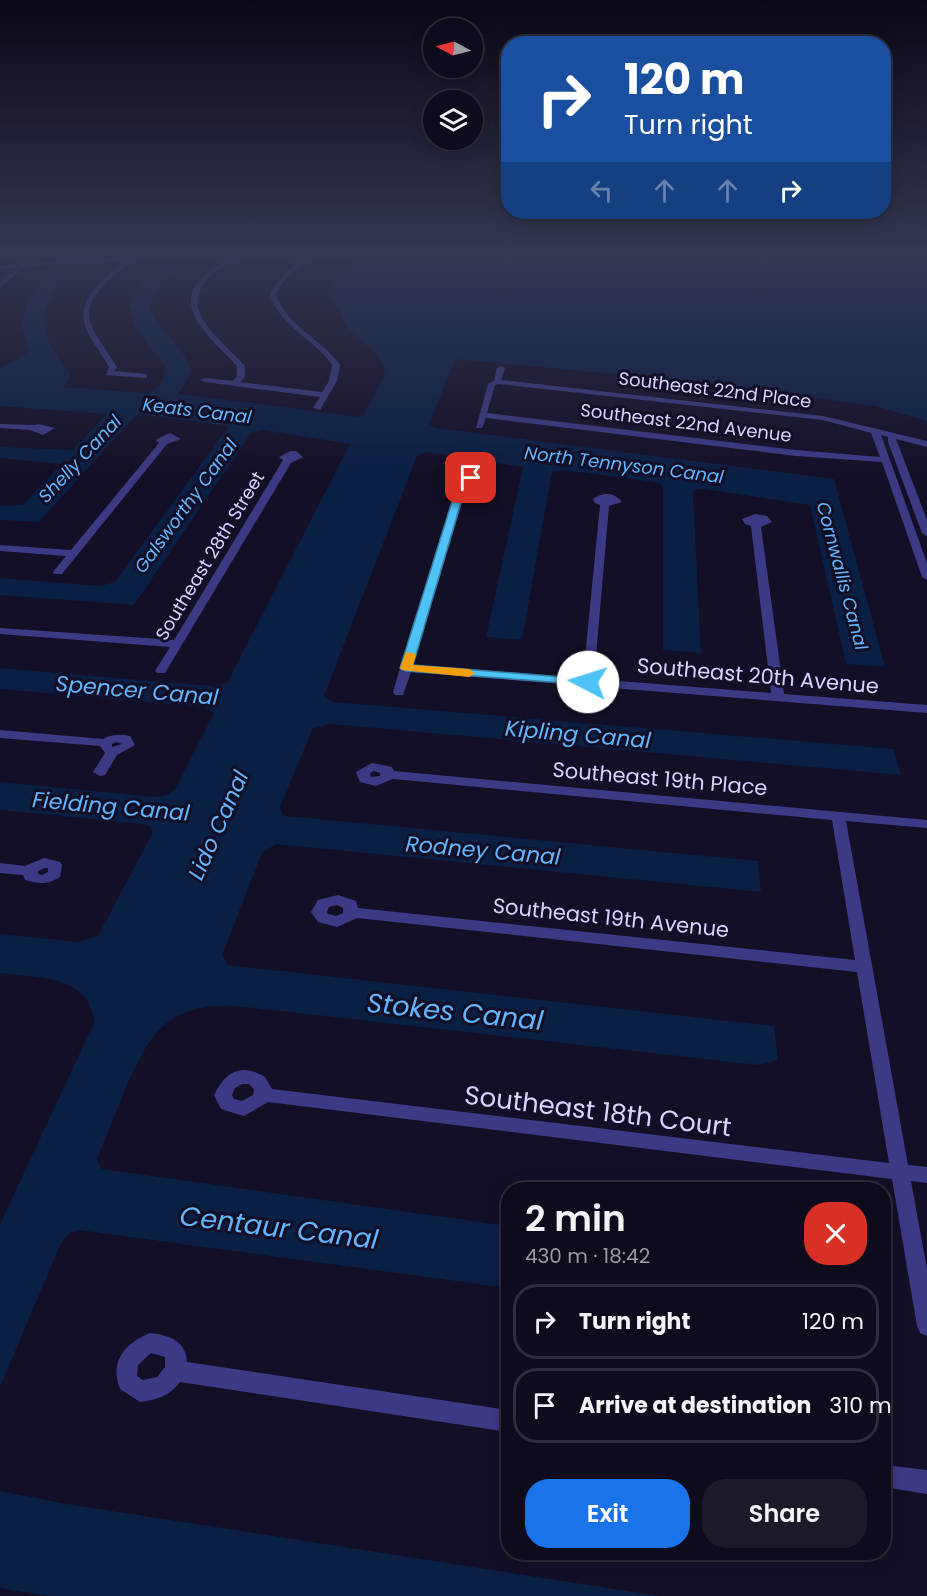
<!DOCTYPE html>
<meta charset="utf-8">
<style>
body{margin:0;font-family:Poppins,sans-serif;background:#1c1929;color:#f1f3f6;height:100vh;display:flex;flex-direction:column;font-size:22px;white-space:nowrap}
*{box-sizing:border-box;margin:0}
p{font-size:20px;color:#9b9ba3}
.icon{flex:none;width:33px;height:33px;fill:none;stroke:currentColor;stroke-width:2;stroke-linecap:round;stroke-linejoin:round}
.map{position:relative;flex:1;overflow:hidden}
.sheet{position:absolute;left:501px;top:1182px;width:390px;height:378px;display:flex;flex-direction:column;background:#0e0b1c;border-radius:24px;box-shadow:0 3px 15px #0003,0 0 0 2px #2e2b3b}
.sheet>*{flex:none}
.hud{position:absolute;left:501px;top:36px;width:390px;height:183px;border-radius:24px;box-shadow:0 3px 15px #0003,0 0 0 2px #2e2b3b;background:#1a4fa0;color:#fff;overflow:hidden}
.needle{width:39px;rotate:277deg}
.buttons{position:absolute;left:423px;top:18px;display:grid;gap:12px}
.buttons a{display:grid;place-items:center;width:60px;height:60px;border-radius:50%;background:#0e0b1c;box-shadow:0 3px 15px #0003,0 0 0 2px #2e2b3b;font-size:30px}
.pin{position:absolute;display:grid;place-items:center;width:51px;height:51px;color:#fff;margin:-26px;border-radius:12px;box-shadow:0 3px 9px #0006}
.me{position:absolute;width:66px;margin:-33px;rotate:275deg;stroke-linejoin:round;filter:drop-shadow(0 0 4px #0008)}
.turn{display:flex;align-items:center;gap:21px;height:126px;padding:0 24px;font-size:27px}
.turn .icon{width:78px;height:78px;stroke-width:2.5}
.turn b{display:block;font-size:42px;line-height:51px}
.lanes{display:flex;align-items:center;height:57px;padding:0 24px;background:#0003;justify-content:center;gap:30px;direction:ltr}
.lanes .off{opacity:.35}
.round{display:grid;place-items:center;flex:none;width:63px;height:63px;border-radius:24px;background:#1c1929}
.headline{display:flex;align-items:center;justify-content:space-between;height:102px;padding:0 24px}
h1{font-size:36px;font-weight:600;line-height:45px}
.button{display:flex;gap:12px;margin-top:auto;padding:12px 24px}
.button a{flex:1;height:69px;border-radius:24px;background:#1a73e8;color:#fff;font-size:24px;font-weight:600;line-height:69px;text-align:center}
.button a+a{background:#1c1929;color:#f1f3f6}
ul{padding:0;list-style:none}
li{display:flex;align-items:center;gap:18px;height:75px;margin:0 12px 9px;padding:0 12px;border:3px solid #2e2b3b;border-radius:24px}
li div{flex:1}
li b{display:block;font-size:22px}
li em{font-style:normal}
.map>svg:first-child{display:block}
.water{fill:#0a1f44}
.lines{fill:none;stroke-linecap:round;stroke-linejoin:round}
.minor{fill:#3d3a85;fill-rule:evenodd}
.route{fill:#4fc3f7;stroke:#337fa1;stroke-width:1.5}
.slow{fill:#f59e0b}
.labels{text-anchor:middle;stroke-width:6;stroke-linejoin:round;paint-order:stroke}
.far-street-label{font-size:18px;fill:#d9d4ff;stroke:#130f26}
.far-water-label{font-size:18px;font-style:italic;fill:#62b6ff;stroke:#130f26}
.street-label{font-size:21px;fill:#d9d4ff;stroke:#130f26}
.water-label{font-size:22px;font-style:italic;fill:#62b6ff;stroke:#130f26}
.near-street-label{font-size:26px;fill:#d9d4ff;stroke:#130f26}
.near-water-label{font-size:27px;font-style:italic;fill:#62b6ff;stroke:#130f26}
</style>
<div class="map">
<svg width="927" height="1596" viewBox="0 0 927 1596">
<rect width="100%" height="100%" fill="#130f26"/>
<g class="water">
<path d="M371,252H927V421L875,406L701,382L455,359L429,424L435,428L834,479L885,667L846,664L810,505L704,489L695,490L693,493L701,653L663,650V486L655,482L563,470L552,472L522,640L486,637L523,467L426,452L417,456L324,696L334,702L893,749L901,775L331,724L313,728L280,807L282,814L286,816L758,861L761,892L276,844L262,853L222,955L227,965L774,1026L778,1060L758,1065L237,1006C168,1003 150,1032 125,1090C116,1113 106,1136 97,1159L102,1169L508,1226V1288L79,1230L70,1233L61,1243L0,1387V1224L94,1023C91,975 38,978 0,973V934L78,942L98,936L153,832L150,826L142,824L0,810V782L155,797L167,795L175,789L214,713L204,707L0,689V668L212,686L227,683L350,444L263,430L251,433L134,605L0,595V578L100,586L115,582L229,426L145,415L135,416L39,522L0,520V506L23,505L61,464L0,458V447L73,450L107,414L0,406V368L26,354L28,349C16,315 25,299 51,275L73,274C34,302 37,337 68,370L70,375L64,387L145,393C160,391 164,380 165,366L135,327L130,303L140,284L159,268L181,266L158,287L150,307C156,329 189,351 190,370C190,380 181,387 178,394L360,417L364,415L385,373L384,367L374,351L348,328L328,292L337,274Z"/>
<polygon points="0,1491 67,1504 659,1596 48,1596 0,1588"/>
</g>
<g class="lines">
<g class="minor">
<path d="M203,252H236L135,260L105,283L92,300L89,311L90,322L96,335L117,367L114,371L147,374V378H144L106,375L109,367C103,356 95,346 89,335C71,302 102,278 127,261L26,267L0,287V282L18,268L0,269V265Z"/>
<path d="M241,252H248C237,262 223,265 212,275C173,309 223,340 245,366V377L240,382L322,392L329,381L332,365C314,338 278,326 270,293C280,278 301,252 321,252L288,275L276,293C285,325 322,339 340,365L337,381L320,410L313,408L320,397L205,382L201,380L205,378L233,381L237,376V366C213,339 165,306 209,271C218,264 231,260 241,252Z"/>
<path d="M501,366L505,368L501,380L823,416L927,441V447L896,439L927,520V536L922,533L888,442V437L881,435L927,563V580L922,577L882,462L796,456L486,418L482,428H476L488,384L494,381L497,368ZM498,384L823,420L871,433L880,457L796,450L487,413L495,385Z"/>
<polygon points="0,424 35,425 39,424 55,428 43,435 30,430 0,428"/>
<polygon points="170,433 181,439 167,444 62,574 54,574 53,572 66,556 0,551 0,545 71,550 159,443 156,441 157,439"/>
<polygon points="290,451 296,451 303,457 291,463 165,673 157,673 155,671 170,647 0,634 0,628 174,640 283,460 279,457"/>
<path d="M463,474L474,476L479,481L467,487L413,665L583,678L600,505L595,503L593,499C603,492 614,492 622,502L609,506L594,679L771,693L751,526L745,524L742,519L755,514L767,516L772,522L761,527L784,694L927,705V713L411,672L403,695H395L393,692L400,668L458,485L451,482Z"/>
<path d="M0,730L103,739C112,734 120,734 130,736L135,745L117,755L105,775L100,776L93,772L105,753L100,746L0,738ZM116,742L122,744L112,747V744Z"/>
<path d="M372,763L392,767L394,771L927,820V828L846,821L908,1165L927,1167V1183L911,1181L927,1269V1336L920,1333L917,1326L892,1179L268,1102L244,1116L221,1109L214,1095C225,1072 241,1062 265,1077L272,1089L889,1163L857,972L357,918L337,927L318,922L311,912L318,900L338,895L356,901L358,908L855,960L832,820L393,779L376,786L360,782L356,772ZM374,771L380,773V776L371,777L370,773ZM337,905L343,908V913L336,916L328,914L327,912L329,907ZM242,1084H249L254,1089L253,1095L242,1101L234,1099L232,1095L235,1088Z"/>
<path d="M44,858L60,862L62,865L60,877C47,885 40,884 25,880L23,875L0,873V863L25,866ZM45,868H48V872L42,875L38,874V871Z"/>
<path d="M150,1333C169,1335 186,1341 187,1362L508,1410V1432L180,1382C170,1396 156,1400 140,1402L120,1389C109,1362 125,1343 150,1333ZM151,1353L165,1357V1367L157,1377L143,1380L137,1376L138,1365Z"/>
<polygon points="884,1465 927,1470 927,1494 884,1487"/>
</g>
</g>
<linearGradient id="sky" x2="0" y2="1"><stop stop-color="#0a0815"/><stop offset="0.53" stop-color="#333752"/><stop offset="1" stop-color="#333752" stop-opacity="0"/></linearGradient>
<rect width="927" height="476" fill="url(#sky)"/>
<polygon class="route" points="468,476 475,476 478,482 467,486 464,492 413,665 588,679 592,680 592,685 406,671 400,668 455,492 460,482 468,480"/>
<polygon class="slow" points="406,652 416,654 413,665 469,669 475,673 469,677 402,670 400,668"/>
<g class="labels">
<g class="far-street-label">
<text transform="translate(715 390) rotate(7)" y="6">Southeast 22nd Place</text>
<text transform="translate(686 423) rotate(7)" y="6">Southeast 22nd Avenue</text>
<text transform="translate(210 556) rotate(-59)" y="6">Southeast 28th Street</text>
</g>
<g class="far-water-label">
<text transform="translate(197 411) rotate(7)" y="6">Keats Canal</text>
<text transform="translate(80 459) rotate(-47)" y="6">Shelly Canal</text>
<text transform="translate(624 465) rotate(7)" y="6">North Tennyson Canal</text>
<text transform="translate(186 506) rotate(-54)" y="6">Galsworthy Canal</text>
<text transform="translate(842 576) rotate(75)" y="6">Cornwallis Canal</text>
</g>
<g class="street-label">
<text transform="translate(758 676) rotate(5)" y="7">Southeast 20th Avenue</text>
<text transform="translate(660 779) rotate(5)" y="7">Southeast 19th Place</text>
<text transform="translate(611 918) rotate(6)" y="7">Southeast 19th Avenue</text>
</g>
<g class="water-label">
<text transform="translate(137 690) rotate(5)" y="8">Spencer Canal</text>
<text transform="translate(578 734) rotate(5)" y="8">Kipling Canal</text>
<text transform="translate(111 806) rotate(5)" y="8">Fielding Canal</text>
<text transform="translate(218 825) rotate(-66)" y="8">Lido Canal</text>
<text transform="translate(483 850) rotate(5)" y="8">Rodney Canal</text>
</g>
<g class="near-street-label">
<text transform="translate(598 1111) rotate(7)" y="9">Southeast 18th Court</text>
</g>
<g class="near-water-label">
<text transform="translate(455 1012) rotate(6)" y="9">Stokes Canal</text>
<text transform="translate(279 1228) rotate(7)" y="9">Centaur Canal</text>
</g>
</g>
</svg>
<div class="buttons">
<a><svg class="needle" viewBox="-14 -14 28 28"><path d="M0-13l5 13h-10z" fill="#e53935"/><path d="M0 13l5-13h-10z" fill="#9b9ba3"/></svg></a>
<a><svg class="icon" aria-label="layers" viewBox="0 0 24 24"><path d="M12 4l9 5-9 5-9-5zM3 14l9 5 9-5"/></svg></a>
</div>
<div class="pin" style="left:471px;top:478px;background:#d93025"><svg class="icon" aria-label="arrive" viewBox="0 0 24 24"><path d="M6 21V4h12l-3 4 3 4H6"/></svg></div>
<svg class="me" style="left:588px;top:682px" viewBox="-20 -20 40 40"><circle r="19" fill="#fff"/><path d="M0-13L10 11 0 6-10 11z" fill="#4fc3f7"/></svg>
<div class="hud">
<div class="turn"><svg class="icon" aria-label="right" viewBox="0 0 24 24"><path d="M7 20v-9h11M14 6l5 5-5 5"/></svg><div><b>120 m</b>Turn right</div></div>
<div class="lanes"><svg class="icon off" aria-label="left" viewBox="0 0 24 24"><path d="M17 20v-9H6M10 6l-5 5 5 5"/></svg><svg class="icon off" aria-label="ahead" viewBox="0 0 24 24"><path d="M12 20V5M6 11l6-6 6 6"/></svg><svg class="icon off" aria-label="ahead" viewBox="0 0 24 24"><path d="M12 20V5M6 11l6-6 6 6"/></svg><svg class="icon" aria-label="right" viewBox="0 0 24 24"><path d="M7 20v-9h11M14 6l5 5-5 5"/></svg></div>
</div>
<section class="sheet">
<div class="headline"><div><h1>2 min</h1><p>430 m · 18:42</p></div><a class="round" style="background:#d93025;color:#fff"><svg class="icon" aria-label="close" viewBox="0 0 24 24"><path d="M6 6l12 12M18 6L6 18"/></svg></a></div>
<ul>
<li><svg class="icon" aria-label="right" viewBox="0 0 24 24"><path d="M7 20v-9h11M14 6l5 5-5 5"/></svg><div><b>Turn right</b></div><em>120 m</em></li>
<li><svg class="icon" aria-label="arrive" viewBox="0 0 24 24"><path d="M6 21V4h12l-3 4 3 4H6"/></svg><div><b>Arrive at destination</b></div><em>310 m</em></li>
</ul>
<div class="button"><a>Exit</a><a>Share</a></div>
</section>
</div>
